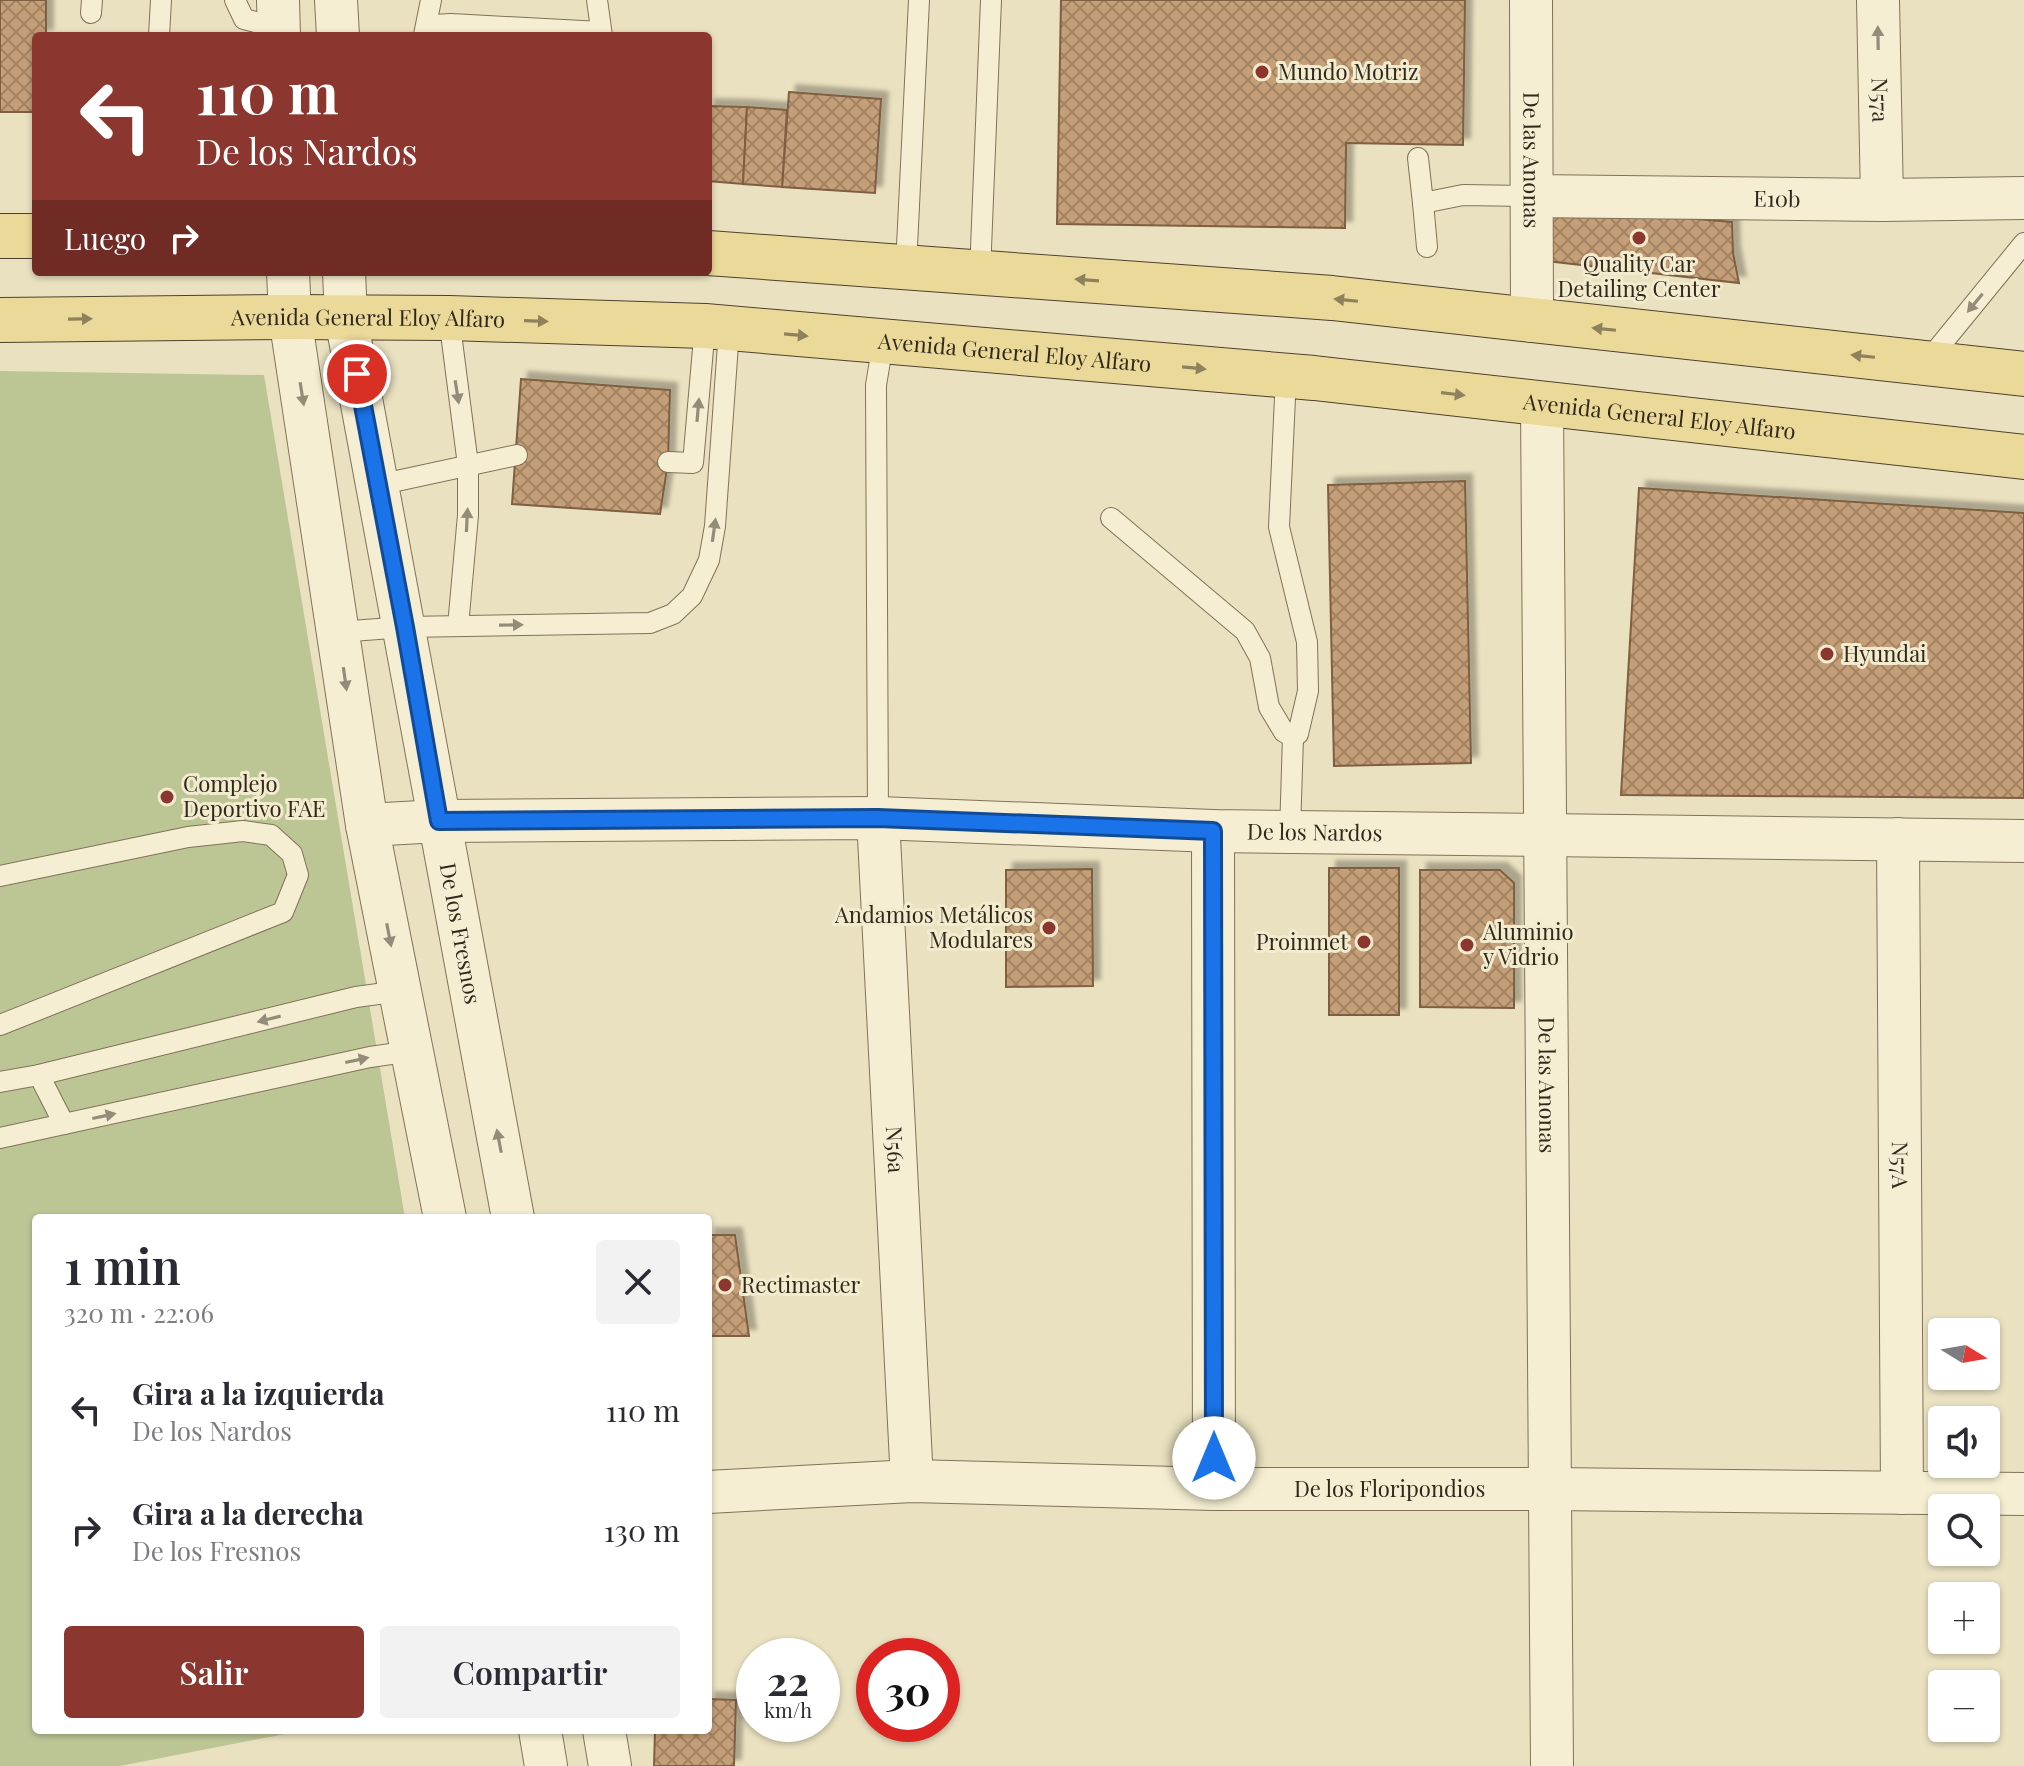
<!DOCTYPE html>
<html lang="es">
<meta charset="utf-8">
<style>
body{margin:0;font-family:"Playfair Display",serif;background:#f2f2f3;color:#2b2b33;height:100vh;display:flex;flex-direction:column;font-size:30px;white-space:nowrap}
*{box-sizing:border-box;margin:0}
p{font-size:26px;color:#7c7c81}
.icon{flex:none;width:44px;height:44px;fill:none;stroke:currentColor;stroke-width:2;stroke-linecap:round;stroke-linejoin:round}
.map{position:relative;flex:1;overflow:hidden}
.drawer{position:absolute;left:32px;top:1214px;width:680px;height:520px;display:flex;flex-direction:column;background:#fff;border-radius:8px;box-shadow:0 2px 6px #0004}
.drawer>*{flex:none}
.banner{position:absolute;left:32px;top:32px;width:680px;height:244px;border-radius:8px;box-shadow:0 2px 6px #0004;background:#8b362e;color:#fff;overflow:hidden}
.needle{width:52px;rotate:101deg}
.buttons{position:absolute;left:1928px;top:1318px;display:grid;gap:16px}
.buttons a{display:grid;place-items:center;width:72px;height:72px;border-radius:8px;background:#fff;box-shadow:0 2px 6px #0004;font-size:40px}
.speed{position:absolute;left:736px;top:1638px;display:flex;gap:16px;font-size:40px;font-weight:700;text-align:center}
.speed>*{display:grid;place-content:center;width:104px;height:104px;border-radius:50%;background:#fff;box-shadow:0 2px 6px #0004;line-height:1}
.speed small{font-size:20px;font-weight:400}
.speed .limit{border:12px solid #d22;background:#fff;color:#111}
.pin{position:absolute;display:grid;place-items:center;width:68px;height:68px;color:#fff;margin:-34px;border:4px solid #fff;border-radius:50%;box-shadow:0 2px 8px #0007}
.me{position:absolute;width:88px;margin:-44px;rotate:0deg;stroke-linejoin:round;filter:drop-shadow(0 0 6px #0008)}
.turn{display:flex;align-items:center;gap:28px;height:168px;padding:0 32px;font-size:36px}
.turn .icon{width:104px;height:104px;stroke-width:2.5}
.turn b{display:block;font-size:56px;line-height:68px}
.then{display:flex;align-items:center;height:76px;padding:0 32px;background:#0003;gap:16px;font-size:30px}
.round{display:grid;place-items:center;flex:none;width:84px;height:84px;border-radius:8px;background:#f2f2f3}
.head{display:flex;align-items:center;justify-content:space-between;height:136px;padding:0 32px}
h1{font-size:48px;font-weight:600;line-height:60px}
.button{display:flex;gap:16px;margin-top:auto;padding:16px 32px}
.button a{flex:1;height:92px;border-radius:8px;background:#8b362e;color:#fff;font-size:32px;font-weight:600;line-height:92px;text-align:center}
.button a+a{background:#f2f2f3;color:#2b2b33}
ul{padding:0;list-style:none}
li{display:flex;align-items:center;gap:24px;height:120px;padding:0 32px}
li div{flex:1}
li b{display:block;font-size:30px}
li em{font-style:normal}
.map>svg:first-child{display:block}
.green{fill:#bcc695}
.building{fill:url(#building-cross-hatch);stroke:#7e5f41;stroke-width:2;filter:url(#shadow)}
.lines{fill:none;stroke-linecap:round;stroke-linejoin:round}
.lane-casing{stroke:#817259;stroke-width:22}
.street-casing{stroke:#817259;stroke-width:44}
.primary-casing{stroke:#4f402d;stroke-width:46}
.lane{stroke:#f5eed2;stroke-width:20}
.street{stroke:#f5eed2;stroke-width:42}
.primary{stroke:#ebd999;stroke-width:44}
.oneway{fill:#948c78}
.oneway2{fill:#8e815b}
.route-casing{stroke:#114b97;stroke-width:20}
.route{stroke:#1a73e8;stroke-width:14}
.poi-dot{fill:#8b362e;stroke:#f2ebce;stroke-width:3}
.labels{text-anchor:middle;stroke-width:6;stroke-linejoin:round;paint-order:stroke}
.poi-label{font-size:22px;fill:#32291d;stroke:#f2ebce;text-anchor:start}
.street-label{font-size:22px;fill:#32291d;stroke:#f2ebce}
</style>
<div class="map">
<svg width="2024" height="1766" viewBox="0 0 2024 1766">
<defs>
<pattern id="building-cross-hatch" width="8" height="8" patternUnits="userSpaceOnUse" patternTransform="scale(2)"><rect width="8" height="8" fill="#c59f78"/><path d="M0 0l8 8M0 8l8-8" fill="none" stroke="#a18262"/></pattern>
<filter id="shadow"><feDropShadow dx="7" dy="-7" stdDeviation="2" flood-color="#0004"/></filter>
</defs>
<rect width="100%" height="100%" fill="#eae1c0"/>
<polygon class="green" points="0,371 264,375 405,1218 36,1218 36,1730 305,1730 120,1766 0,1766"/>
<g class="building">
<polygon points="0,0 46,0 46,36 36,36 36,112 0,112"/>
<polygon points="1061,0 1465,0 1463,145 1346,143 1345,228 1057,224"/>
<polygon points="789,92 881,99 875,193 782,187"/>
<polygon points="708,106 747,107 743,184 708,181"/>
<polygon points="747,107 787,110 782,187 743,184"/>
<polygon points="1545,206 1732,222 1733,253 1739,283 1547,261"/>
<polygon points="521,379 670,390 668,462 660,514 512,504"/>
<polygon points="1465,481 1471,763 1334,766 1328,485"/>
<polygon points="1639,488 2024,513 2024,798 1621,795"/>
<rect x="1329" y="868" width="70" height="147"/>
<polygon points="1092,869 1093,986 1006,987 1006,870"/>
<polygon points="1420,870 1500,870 1514,883 1514,1008 1420,1007"/>
<polygon points="708,1235 735,1235 749,1336 708,1336"/>
<polygon points="708,1699 736,1700 734,1766 654,1766 655,1730 708,1730"/>
</g>
<g class="lines">
<defs>
<g id="lane">
<polyline points="235,0 244,19 279,28"/>
<polyline points="597,0 602,36"/>
<polyline points="91,13 92,0"/>
<polyline points="424,35 431,0"/>
<polyline points="159,36 161,0"/>
<polyline points="425,36 433,25 451,24 601,32"/>
<polyline points="1418,158 1423,203"/>
<polyline points="1427,247 1423,203 1463,195 1531,196"/>
<polyline points="906,267 919,0"/>
<polyline points="980,273 991,0"/>
<polyline points="449,318 468,465 468,515 458,626"/>
<polyline points="1926,363 2024,243"/>
<polyline points="668,462 693,463 705,326"/>
<polyline points="378,485 517,455"/>
<polyline points="1111,518 1245,631 1260,658 1269,707 1284,732 1293,737 1298,734 1308,691 1307,642 1279,527 1286,376"/>
<polyline points="338,632 405,627 650,623 673,614 692,596 709,560 715,526 729,330"/>
<polyline points="878,818 876,385 883,343"/>
<polyline points="1290,832 1293,737"/>
<polyline points="0,876 188,837 243,831 271,835 292,854 298,875 283,912 0,1025"/>
<polyline points="39,1075 64,1124"/>
<polyline points="0,1082 39,1075 356,997 400,991"/>
<polyline points="0,1138 370,1057 412,1051"/>
</g>
<g id="street">
<polyline points="278,0 279,36"/>
<polyline points="336,0 338,36"/>
<path id="s1" d="M1531,0L1532,321"/>
<path id="s2" d="M1878,0L1882,200"/>
<path id="s3" d="M1531,196L1882,200L2024,198"/>
<polyline points="288,272 290,317 367,825 445,1218"/>
<path id="s4" d="M344,272L346,318C403,618 457,918 513,1218"/>
<path id="s5" d="M1542,405L1552,1766"/>
<path id="s6" d="M878,818L912,1481"/>
<path id="s7" d="M367,825L439,821L878,818L1213,831L2024,841"/>
<polyline points="1213,831 1214,1489"/>
<path id="s8" d="M1898,839L1902,1493"/>
<path id="s9" d="M708,1492L912,1481L1214,1489H1550L2024,1494"/>
<polyline points="540,1730 546,1766"/>
<polyline points="604,1730 610,1766"/>
</g>
<g id="primary">
<polyline points="0,236 36,236"/>
<polyline points="708,253 1332,298 2024,374"/>
<path id="s10" d="M0,320L290,317L449,318L705,326L1314,378L2024,457"/>
</g>
</defs>
<use href="#lane" class="lane-casing"/>
<use href="#street" class="street-casing"/>
<use href="#primary" class="primary-casing"/>
<use href="#lane" class="lane"/>
<use href="#street" class="street"/>
<use href="#primary" class="primary"/>
</g>
<defs><path id="oneway-solid" d="M-6-.8H1V-3.2L6.5 0L1 3.2V.8H-6Z" transform="scale(2)"/></defs>
<g class="oneway">
<use href="#oneway-solid" transform="translate(1878 38) rotate(-91)"/>
<use href="#oneway-solid" transform="translate(1975 303) rotate(129)"/>
<use href="#oneway-solid" transform="translate(457 392) rotate(81)"/>
<use href="#oneway-solid" transform="translate(302 394) rotate(81)"/>
<use href="#oneway-solid" transform="translate(698 410) rotate(-85)"/>
<use href="#oneway-solid" transform="translate(467 520) rotate(-87)"/>
<use href="#oneway-solid" transform="translate(714 530) rotate(-82)"/>
<use href="#oneway-solid" transform="translate(511 625) rotate(-1)"/>
<use href="#oneway-solid" transform="translate(345 679) rotate(82)"/>
<use href="#oneway-solid" transform="translate(389 935) rotate(79)"/>
<use href="#oneway-solid" transform="translate(269 1019) rotate(166)"/>
<use href="#oneway-solid" transform="translate(357 1060) rotate(-12)"/>
<use href="#oneway-solid" transform="translate(104 1116) rotate(-12)"/>
<use href="#oneway-solid" transform="translate(499 1141) rotate(-101)"/>
</g>
<g class="oneway2">
<use href="#oneway-solid" transform="translate(1087 280) rotate(-176)"/>
<use href="#oneway-solid" transform="translate(1346 300) rotate(-174)"/>
<use href="#oneway-solid" transform="translate(80 319) rotate(-1)"/>
<use href="#oneway-solid" transform="translate(536 321) rotate(2)"/>
<use href="#oneway-solid" transform="translate(1604 329) rotate(-174)"/>
<use href="#oneway-solid" transform="translate(796 335) rotate(5)"/>
<use href="#oneway-solid" transform="translate(1863 356) rotate(-174)"/>
<use href="#oneway-solid" transform="translate(1194 368) rotate(5)"/>
<use href="#oneway-solid" transform="translate(1453 394) rotate(7)"/>
</g>
<g class="lines">
<defs>
<polyline id="route" points="357,374 405,627 439,821 878,818 1213,831 1214,1458"/>
</defs>
<use href="#route" class="route-casing"/>
<use href="#route" class="route"/>
</g>
<g class="poi-dot">
<circle cx="1262" cy="72" r="8"/>
<circle cx="1639" cy="238" r="8"/>
<circle cx="1827" cy="654" r="8"/>
<circle cx="167" cy="797" r="8"/>
<circle cx="1049" cy="928" r="8"/>
<circle cx="1364" cy="942" r="8"/>
<circle cx="1467" cy="945" r="8"/>
<circle cx="725" cy="1285" r="8"/>
</g>
<g class="labels">
<g class="poi-label">
<text x="1278" y="80">Mundo Motriz</text>
<text x="1639" y="272" text-anchor="middle">Quality Car<tspan x="1639" dy="25">Detailing Center</tspan></text>
<text x="1843" y="662">Hyundai</text>
<text x="183" y="792">Complejo<tspan x="183" dy="25">Deportivo FAE</tspan></text>
<text x="1033" y="923" text-anchor="end">Andamios Metálicos<tspan x="1033" dy="25">Modulares</tspan></text>
<text x="1483" y="940">Aluminio<tspan x="1483" dy="25">y Vidrio</tspan></text>
<text x="1348" y="950" text-anchor="end">Proinmet</text>
<text x="741" y="1293">Rectimaster</text>
</g>
<g class="street-label">
<text dy="8" stroke="none"><textPath href="#s2" startOffset="100">N57a</textPath></text>
<text dy="8" stroke="none"><textPath href="#s1" startOffset="160">De las Anonas</textPath></text>
<text dy="8" stroke="none"><textPath href="#s3" startOffset="246">E10b</textPath></text>
<text dy="8" stroke="none"><textPath href="#s10" startOffset="368">Avenida General Eloy Alfaro</textPath></text>
<text dy="8" stroke="none"><textPath href="#s10" startOffset="1016">Avenida General Eloy Alfaro</textPath></text>
<text dy="8" stroke="none"><textPath href="#s10" startOffset="1664">Avenida General Eloy Alfaro</textPath></text>
<text dy="8" stroke="none"><textPath href="#s7" startOffset="948">De los Nardos</textPath></text>
<text dy="8" stroke="none"><textPath href="#s4" startOffset="672">De los Fresnos</textPath></text>
<text dy="8" stroke="none"><textPath href="#s5" startOffset="680">De las Anonas</textPath></text>
<text dy="8" stroke="none"><textPath href="#s6" startOffset="332">N56a</textPath></text>
<text dy="8" stroke="none"><textPath href="#s8" startOffset="326">N57A</textPath></text>
<text dy="8" stroke="none"><textPath href="#s9" startOffset="682">De los Floripondios</textPath></text>
</g>
</g>
</svg>
<div class="buttons">
<a><svg class="needle" viewBox="-14 -14 28 28"><path d="M0-13l5 13h-10z" fill="#e53935"/><path d="M0 13l5-13h-10z" fill="#7c7c81"/></svg></a>
<a><svg class="icon" aria-label="sound" viewBox="0 0 24 24"><path d="M4 9h4l5-4v14l-5-4H4zM17 9q2 3 0 6"/></svg></a>
<a><svg class="icon" aria-label="search" viewBox="0 0 24 24"><circle cx="10" cy="10" r="6"/><path d="M15 15l6 6"/></svg></a>
<a>+</a>
<a>−</a>
</div>
<div class="speed"><div>22<small>km/h</small></div><div class="limit">30</div></div>
<div class="pin" style="left:357px;top:374px;background:#d93025"><svg class="icon" aria-label="arrive" viewBox="0 0 24 24"><path d="M6 21V4h12l-3 4 3 4H6"/></svg></div>
<svg class="me" style="left:1214px;top:1458px" viewBox="-20 -20 40 40"><circle r="19" fill="#fff"/><path d="M0-13L10 11 0 6-10 11z" fill="#1a73e8"/></svg>
<div class="banner">
<div class="turn"><svg class="icon" aria-label="left" viewBox="0 0 24 24"><path d="M17 20v-9H6M10 6l-5 5 5 5"/></svg><div><b>110 m</b>De los Nardos</div></div>
<div class="then">Luego<svg class="icon" aria-label="right" viewBox="0 0 24 24"><path d="M7 20v-9h11M14 6l5 5-5 5"/></svg></div>
</div>
<section class="drawer">
<div class="head"><div><h1>1 min</h1><p>320 m · 22:06</p></div><a class="round"><svg class="icon" aria-label="close" viewBox="0 0 24 24"><path d="M6 6l12 12M18 6L6 18"/></svg></a></div>
<ul>
<li><svg class="icon" aria-label="left" viewBox="0 0 24 24"><path d="M17 20v-9H6M10 6l-5 5 5 5"/></svg><div><b>Gira a la izquierda</b><p>De los Nardos</p></div><em>110 m</em></li>
<li><svg class="icon" aria-label="right" viewBox="0 0 24 24"><path d="M7 20v-9h11M14 6l5 5-5 5"/></svg><div><b>Gira a la derecha</b><p>De los Fresnos</p></div><em>130 m</em></li>
</ul>
<div class="button"><a>Salir</a><a>Compartir</a></div>
</section>
</div>
